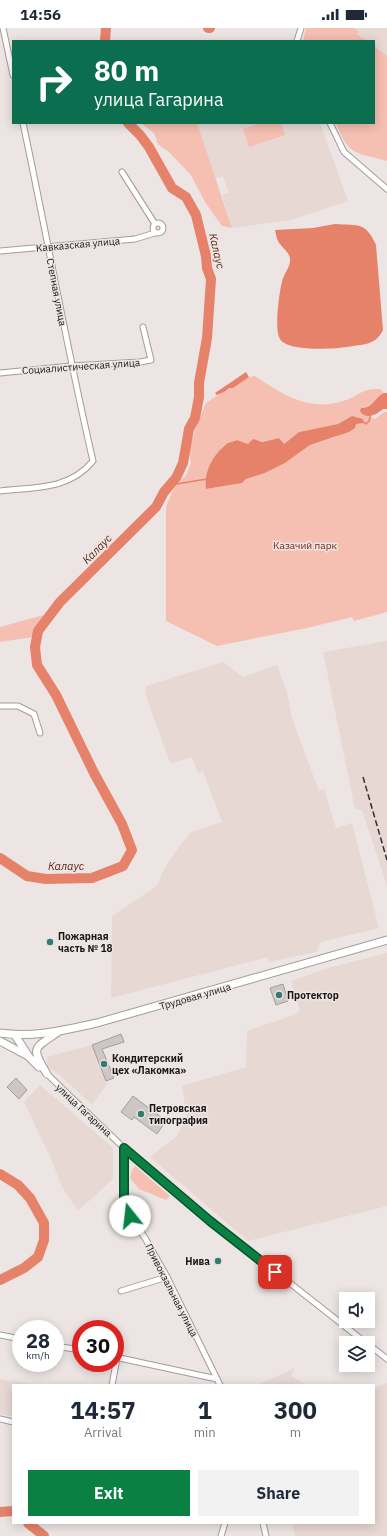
<!DOCTYPE html>
<meta charset="utf-8">
<style>
body{margin:0;font-family:"IBM Plex Sans",sans-serif;background:#f2f2f3;color:#1f2937;height:100vh;display:flex;flex-direction:column;font-size:15px;white-space:nowrap}
*{box-sizing:border-box;margin:0}
p{font-size:13px;color:#747a83}
.icon{flex:none;width:22px;height:22px;fill:none;stroke:currentColor;stroke-width:2;stroke-linecap:round;stroke-linejoin:round}
.map{position:relative;flex:1;overflow:hidden}
.drawer{position:absolute;left:12px;top:1356px;width:363px;height:140px;display:flex;flex-direction:column;background:#fff;border-radius:0px;box-shadow:0 2px 10px #0003}
.drawer>*{flex:none}
.guide{position:absolute;left:12px;top:12px;width:363px;height:84px;border-radius:0px;box-shadow:0 2px 10px #0003;background:#0b6e4f;color:#fff;overflow:hidden}
.tools{position:absolute;left:339px;top:1264px;display:grid;gap:8px}
.tools a{display:grid;place-items:center;width:36px;height:36px;border-radius:0px;background:#fff;box-shadow:0 2px 10px #0003;font-size:20px}
.speed{position:absolute;left:12px;top:1292px;display:flex;gap:8px;font-size:20px;font-weight:700;text-align:center}
.speed>*{display:grid;place-content:center;width:52px;height:52px;border-radius:50%;background:#fff;box-shadow:0 2px 10px #0003;line-height:1}
.speed small{font-size:10px;font-weight:400}
.speed .limit{border:6px solid #d22;background:#fff;color:#111}
.pin{position:absolute;display:grid;place-items:center;width:34px;height:34px;color:#fff;margin:-17px;border-radius:8px;box-shadow:0 2px 6px #0006}
.me{position:absolute;width:44px;margin:-22px;rotate:344deg;stroke-linejoin:round;filter:drop-shadow(0 0 3px #0008)}
.turn{display:flex;align-items:center;gap:14px;height:84px;padding:0 16px;font-size:18px}
.turn .icon{width:52px;height:52px;stroke-width:2.5}
.turn b{display:block;font-size:28px;line-height:34px}
.eta{display:flex;justify-content:space-evenly;align-items:center;height:68px;text-align:center}
.eta b{font-size:24px;font-weight:700;line-height:28px}
.cta{display:flex;gap:8px;margin-top:auto;padding:8px 16px}
.cta a{flex:1;height:46px;border-radius:0px;background:#0b8043;color:#fff;font-size:16px;font-weight:700;line-height:46px;text-align:center}
.cta a+a{background:#f2f2f3;color:#1f2937}
.status{display:flex;justify-content:space-between;align-items:center;height:28px;padding:0 20px;background:#fff;direction:ltr}
.status svg{height:11px;fill:currentColor}
.map>svg:first-child{display:block}
.built{fill:#e8d8d4}
.green{fill:#f5bfb2;fill-rule:evenodd}
.water{fill:#e6826a}
.lines{fill:none;stroke-linecap:round;stroke-linejoin:round}
.stream{stroke:#e6826a;stroke-width:1.5}
.river{stroke:#e6826a;stroke-width:10}
.building{fill:#cdc6c4;stroke:#a49d9b}
.minor-casing{stroke:#a39c9b;stroke-width:7}
.secondary-casing{stroke:#a39c9b;stroke-width:9}
.minor{stroke:#fff;stroke-width:5}
.secondary{stroke:#fff;stroke-width:7}
.rail{stroke:#312f2e;stroke-width:1.5;stroke-dasharray:6 3;stroke-linecap:butt}
.route-casing{stroke:#07532c;stroke-width:10}
.route{stroke:#0b8043;stroke-width:7}
.poi-dot{fill:#347b72;stroke:#ece5e4;stroke-width:1.5}
.labels{text-anchor:middle;stroke-width:3;stroke-linejoin:round;paint-order:stroke}
.street-label{font-size:10px;fill:#1a1817;stroke:#ece5e4}
.park-label{font-size:10px;fill:#761d07;stroke:#ece5e4}
.poi-label{font-size:10px;font-weight:bold;fill:#1a1817;stroke:#ece5e4;text-anchor:start}
.water-label{font-size:11px;font-style:italic;fill:#5b1d0e;stroke:#ece5e4}
</style>
<div class="status"><b>14:56</b><svg viewBox="0 0 49 12"><path d="M0 12V9h3v3zM5 12V6h3v6zM10 12V3h3v9zM15 12V0h3v12zM26 1h20v11H26zM47 4h2v5h-2z"/></svg></div>
<div class="map">
<svg width="387" height="1508" viewBox="0 0 387 1508">
<rect width="100%" height="100%" fill="#ece5e4"/>
<g class="built">
<polygon points="354,0 387,0 387,28 374,18 374,13 367,13 357,5 359,4"/>
<polygon points="197,95 320,95 348,173 291,192 232,200 222,166 229,165 223,148 215,151"/>
<polygon points="387,613 387,858 362,782 355,781 323,624"/>
<polygon points="223,634 243,649 277,637 287,664 292,690 319,763 324,761 336,800 352,795 379,900 321,914 316,924 269,934 268,929 111,970 112,888 157,858 163,843 175,824 191,804 222,794 203,743 198,745 192,729 171,735 169,732 145,665 146,658"/>
<polygon points="387,925 387,1178 248,1213 150,1129 176,1109 187,1090 182,1058 246,1039 247,1003 294,987 300,983 291,953 328,940"/>
<polygon points="92,1017 107,1056 92,1077 61,1048 47,1038 47,1029"/>
<polygon points="40,1057 113,1120 113,1151 78,1183 62,1159 52,1133 24,1074"/>
<polygon points="295,1340 291,1347 306,1357 257,1357"/>
<polygon points="0,1351 36,1357 13,1357 13,1388 0,1386"/>
<polygon points="387,1355 387,1508 295,1508 292,1495 374,1495 374,1360"/>
</g>
<g class="green">
<polygon points="306,0 354,0 359,4 357,6 367,13 303,13"/>
<path d="M374,18L387,28V133C356,124 349,129 336,95H374Z"/>
<polygon points="141,95 197,95 232,200 222,198 205,174 191,147 170,125 158,116 154,105"/>
<polygon points="260,95 281,95 285,107 249,119 243,101"/>
<path d="M255,348C283,367 311,385 346,372C360,367 362,360 380,361L384,365L366,380L365,388H369L375,391L384,384H387V584L354,593L352,589L307,600L217,618L166,593V479L173,462L186,447L191,435L189,424L197,396L206,375L229,360H233L249,349ZM348,390L360,394L336,409L310,417L285,435L265,445L246,451L242,455L206,461C202,445 214,425 228,415C231,414 234,413 237,412L248,416L279,410L284,416L299,404L338,396Z"/>
<polygon points="44,587 33,609 0,614 0,599"/>
<polygon points="135,1138 170,1168 166,1172 139,1161 130,1150 132,1142"/>
<polygon points="131,1171 151,1183 145,1191 139,1193 131,1180"/>
</g>
<g class="water">
<path d="M335,196C359,198 365,193 376,217L383,302C375,318 363,316 347,319C333,321 288,324 280,311C274,302 279,265 282,254C283,247 289,241 290,234C291,225 284,222 280,216C277,213 276,206 275,202L313,200Z"/>
<polygon points="246,344 249,349 233,360 229,360 224,364 217,367 215,365"/>
<path d="M384,365H387V381H383C377,387 365,392 360,383L361,380C372,381 375,369 384,365Z"/>
<path d="M352,388L363,391L364,395L356,396L355,400L349,404L310,417L285,435L265,445L246,451L242,455L206,461C203,444 214,425 228,415C231,414 235,413 237,412L248,416L253,411L262,414L279,410L284,416L299,404L338,396Z"/>
</g>
<g class="lines">
<g class="stream">
<polyline points="362,393 366,396 369,393 371,386"/>
<polyline points="170,457 207,451"/>
</g>
<g class="river">
<polyline points="208,0 210,0"/>
<polyline points="105,13 106,0"/>
<polyline points="0,830 27,848 46,851 92,850 123,838 132,822 122,796 94,745 56,667 37,637 35,619 38,603 60,574 156,479 164,464 176,450 183,435 189,401 195,390 199,369 199,355 207,310 211,251 207,240 206,228 196,187 186,169 172,160 149,119 140,107 128,95"/>
<polyline points="0,1146 18,1157 30,1170 44,1195 44,1212 38,1229 24,1240 0,1252"/>
<polyline points="0,1484 13,1483"/>
<polyline points="28,1495 44,1508"/>
</g>
</g>
<g class="building">
<polygon points="283,956 288,973 276,977 270,960"/>
<polygon points="121,1006 124,1014 102,1021 114,1050 106,1053 92,1017"/>
<polygon points="16,1050 27,1062 19,1071 7,1059"/>
<polygon points="133,1068 166,1093 157,1106 134,1089 132,1092 121,1084"/>
</g>
<g class="lines">
<defs>
<g id="minor">
<polyline points="3,0 13,47"/>
<polyline points="297,13 301,0"/>
<polyline points="330,95 344,124 387,161"/>
<polyline points="122,144 155,196"/>
<circle cx="158" cy="200" r="5"/>
<polyline points="0,223 135,211 155,205"/>
<polyline points="0,345 71,338 140,334 151,332 143,299"/>
<path d="M0,463C35,459 69,462 93,433C67,321 47,208 23,95"/>
<polyline points="0,678 18,678 34,686 40,705"/>
<polyline points="47,1046 124,1120 201,1185 366,1315"/>
<polyline points="124,1120 124,1171 130,1188 145,1210 167,1249 220,1357"/>
<polyline points="121,1263 167,1249"/>
<polyline points="0,1307 21,1311"/>
<polyline points="368,1316 387,1331"/>
<polyline points="55,1318 81,1322"/>
<polyline points="115,1329 217,1351"/>
<polyline points="112,1357 117,1330"/>
<polyline points="0,1391 13,1394"/>
<polyline points="263,1495 266,1508"/>
<polyline points="221,1508 225,1495"/>
</g>
<g id="secondary">
<path d="M0,1005C33,1010 65,1002 97,995L387,912"/>
<polyline points="15,1007 29,1029 39,1039"/>
<polyline points="0,1013 28,1028"/>
<path d="M47,1046C30,1018 34,1021 58,1004"/>
</g>
</defs>
<use href="#minor" class="minor-casing"/>
<use href="#secondary" class="secondary-casing"/>
<use href="#minor" class="minor"/>
<use href="#secondary" class="secondary"/>
<polyline class="rail" points="363,749 387,832"/>
</g>
<g class="lines">
<defs>
<polyline id="route" points="130,1188 124,1171 124,1120 210,1193 275,1244"/>
</defs>
<use href="#route" class="route-casing"/>
<use href="#route" class="route"/>
</g>
<g class="poi-dot">
<circle cx="50" cy="914" r="4"/>
<circle cx="279" cy="967" r="4"/>
<circle cx="104" cy="1036" r="4"/>
<circle cx="141" cy="1086" r="4"/>
<circle cx="218" cy="1233" r="4"/>
</g>
<g class="labels">
<g class="street-label">
<text transform="translate(78 216) rotate(-5)" y="4">Кавказская улица</text>
<text transform="translate(57 264) rotate(79)" y="4">Степная улица</text>
<text transform="translate(81 338) rotate(-4)" y="4">Социалистическая улица</text>
<text transform="translate(195 968) rotate(-16)" y="4">Трудовая улица</text>
<text transform="translate(84 1082) rotate(43)" y="4">улица Гагарина</text>
<text transform="translate(172 1262) rotate(63)" y="4">Привокзальная улица</text>
</g>
<g class="park-label">
<text x="305" y="521">Казачий парк</text>
</g>
<g class="poi-label">
<text x="58" y="912">Пожарная<tspan x="58" dy="12">часть № 18</tspan></text>
<text x="287" y="971">Протектор</text>
<text x="112" y="1034">Кондитерский<tspan x="112" dy="12">цех «Лакомка»</tspan></text>
<text x="149" y="1084">Петровская<tspan x="149" dy="12">типография</tspan></text>
<text x="210" y="1237" text-anchor="end">Нива</text>
</g>
<g class="water-label">
<text transform="translate(217 223) rotate(77)" y="4">Калаус</text>
<text transform="translate(97 521) rotate(-45)" y="4">Калаус</text>
<text x="66" y="842">Калаус</text>
</g>
</g>
</svg>
<div class="tools">
<a><svg class="icon" aria-label="sound" viewBox="0 0 24 24"><path d="M4 9h4l5-4v14l-5-4H4zM17 9q2 3 0 6"/></svg></a>
<a><svg class="icon" aria-label="layers" viewBox="0 0 24 24"><path d="M12 4l9 5-9 5-9-5zM3 14l9 5 9-5"/></svg></a>
</div>
<div class="speed"><div>28<small>km/h</small></div><div class="limit">30</div></div>
<div class="pin" style="left:275px;top:1244px;background:#d93025"><svg class="icon" aria-label="arrive" viewBox="0 0 24 24"><path d="M6 21V4h12l-3 4 3 4H6"/></svg></div>
<svg class="me" style="left:130px;top:1188px" viewBox="-20 -20 40 40"><circle r="19" fill="#fff"/><path d="M0-13L10 11 0 6-10 11z" fill="#0b8043"/></svg>
<div class="guide">
<div class="turn"><svg class="icon" aria-label="right" viewBox="0 0 24 24"><path d="M7 20v-9h11M14 6l5 5-5 5"/></svg><div><b>80 m</b>улица Гагарина</div></div>
</div>
<section class="drawer">
<div class="eta">
<div><b>14:57</b><p>Arrival</p></div>
<div><b>1</b><p>min</p></div>
<div><b>300</b><p>m</p></div>
</div>
<div class="cta"><a>Exit</a><a>Share</a></div>
</section>
</div>
